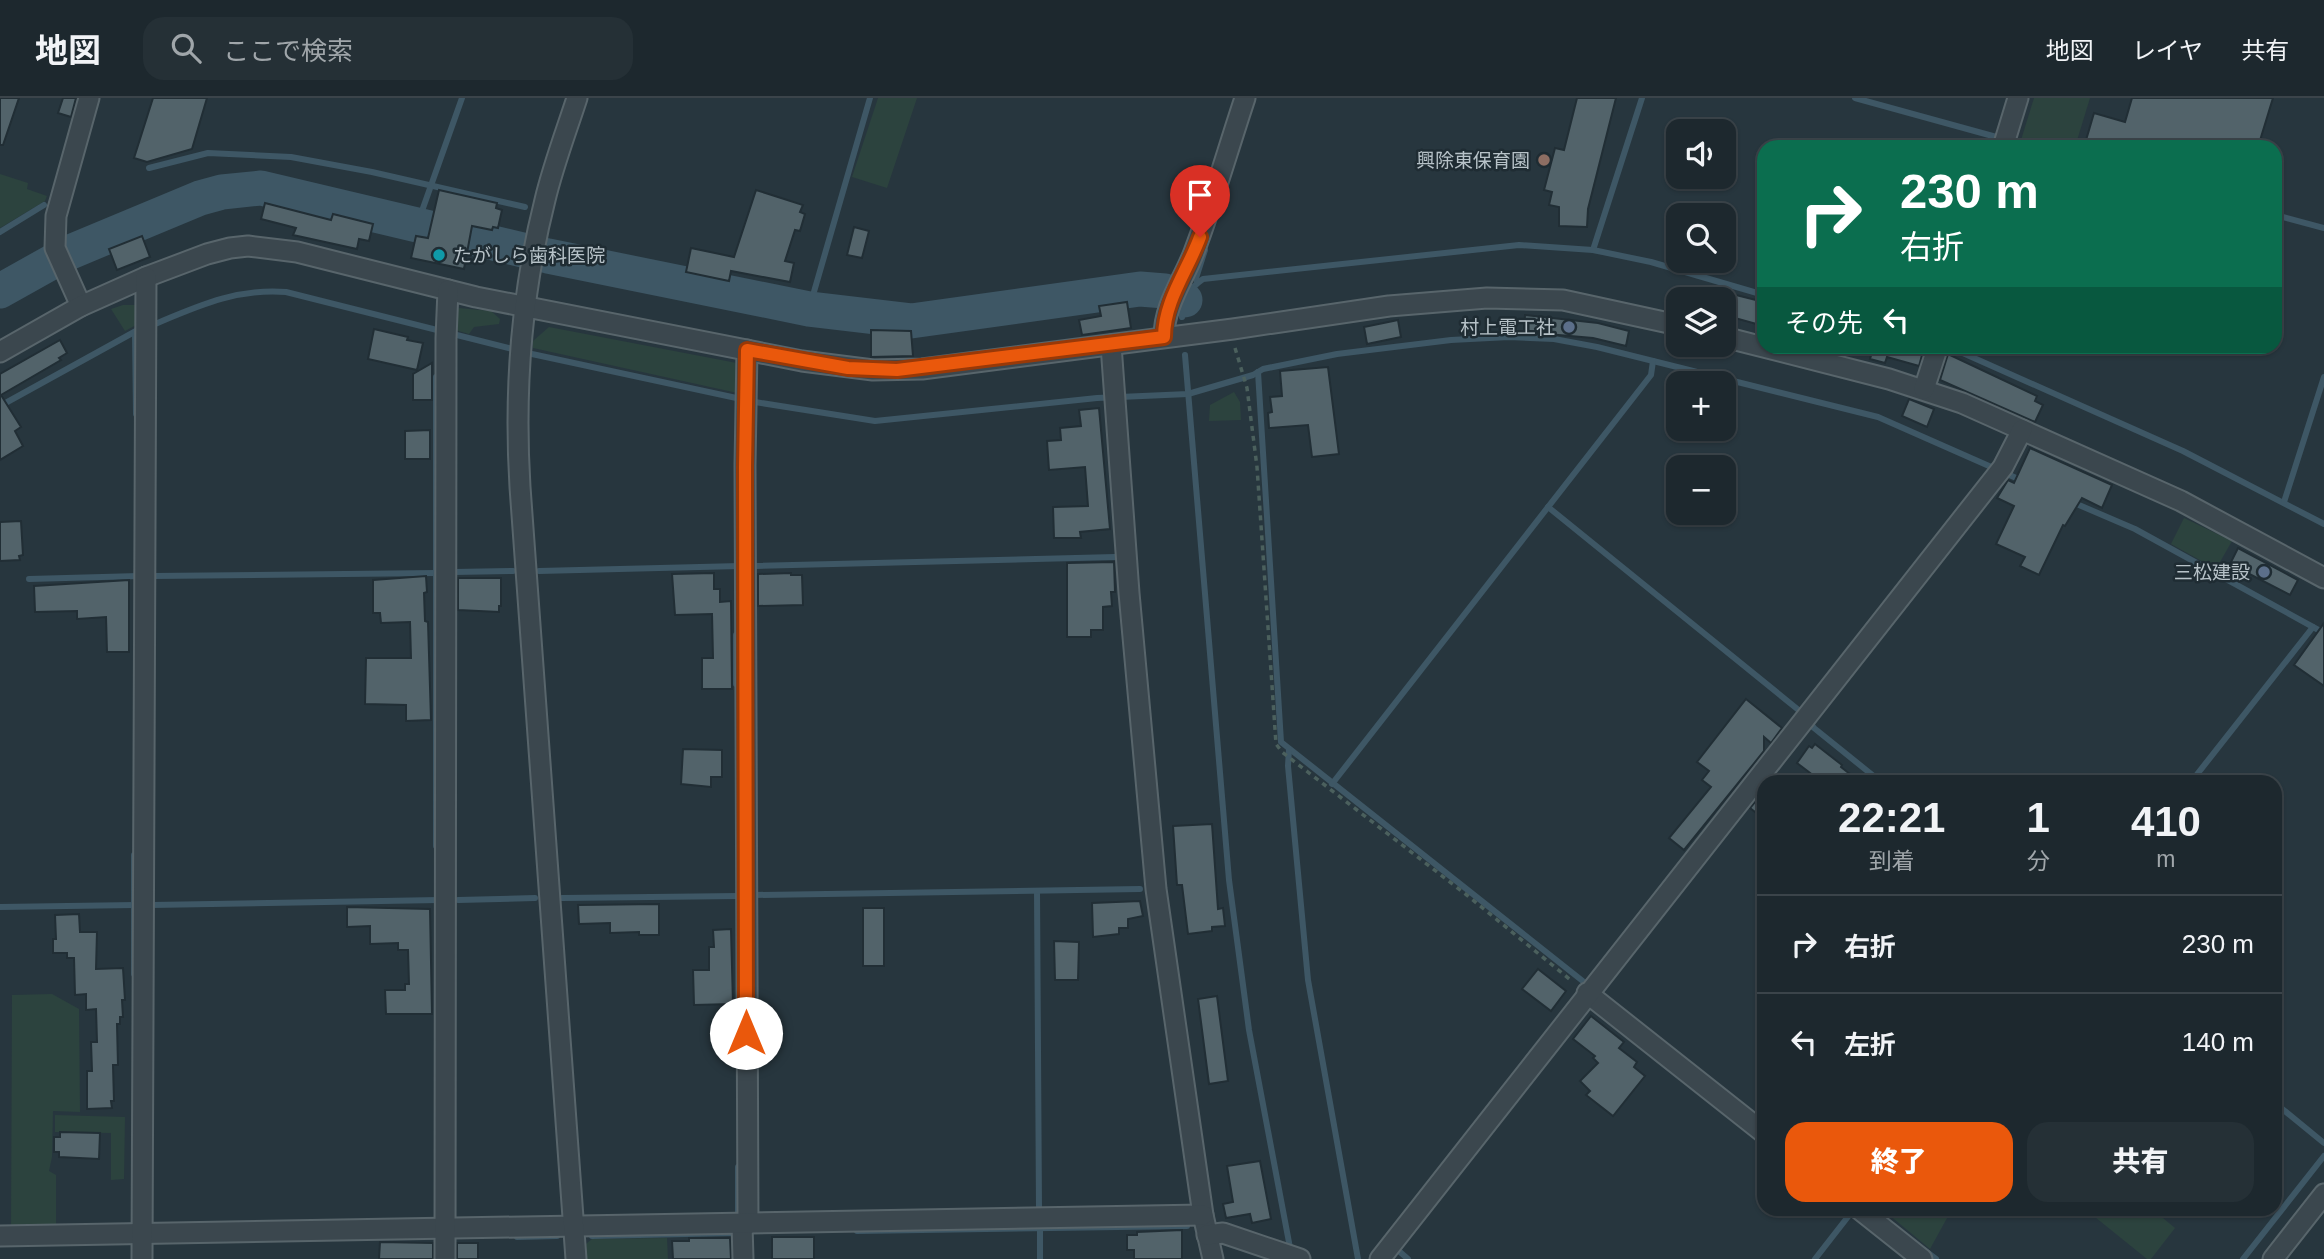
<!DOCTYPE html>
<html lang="ja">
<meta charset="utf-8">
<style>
body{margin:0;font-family:Helvetica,"Noto Sans JP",sans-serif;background:#253036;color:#f1f3f6;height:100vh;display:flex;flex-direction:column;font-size:26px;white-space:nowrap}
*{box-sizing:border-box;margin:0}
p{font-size:23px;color:#a0a6aa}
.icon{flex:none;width:38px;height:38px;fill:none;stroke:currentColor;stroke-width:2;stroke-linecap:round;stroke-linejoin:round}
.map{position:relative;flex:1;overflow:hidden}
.drawer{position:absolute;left:1757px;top:677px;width:525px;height:441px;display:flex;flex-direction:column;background:#1d282e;border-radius:21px;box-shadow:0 2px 5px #0004,0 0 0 2px #3b444a}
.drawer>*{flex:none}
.hud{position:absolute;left:1757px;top:42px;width:525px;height:214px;border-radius:21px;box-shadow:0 2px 5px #0004,0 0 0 2px #3b444a;background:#0b6e4f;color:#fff;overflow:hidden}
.fabs{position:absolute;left:1666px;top:21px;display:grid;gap:14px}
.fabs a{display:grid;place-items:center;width:70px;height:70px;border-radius:14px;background:#1d282e;box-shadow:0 2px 5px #0004,0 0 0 2px #3b444a;font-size:35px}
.pin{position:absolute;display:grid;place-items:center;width:60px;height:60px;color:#fff;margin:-72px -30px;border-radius:50% 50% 50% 0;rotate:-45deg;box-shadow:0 0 7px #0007}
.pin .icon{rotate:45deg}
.me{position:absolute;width:77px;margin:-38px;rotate:0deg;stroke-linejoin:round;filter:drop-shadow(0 0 5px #0008)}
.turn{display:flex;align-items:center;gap:24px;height:147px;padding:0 28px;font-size:32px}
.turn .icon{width:91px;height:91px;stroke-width:2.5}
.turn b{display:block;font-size:49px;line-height:60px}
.then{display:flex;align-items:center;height:66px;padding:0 28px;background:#0003;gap:14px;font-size:26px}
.eta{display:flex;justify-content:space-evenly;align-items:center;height:119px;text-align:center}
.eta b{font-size:42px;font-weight:800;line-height:49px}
.cta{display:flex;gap:14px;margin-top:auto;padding:14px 28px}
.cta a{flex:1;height:80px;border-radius:21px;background:#ea580c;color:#fff;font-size:28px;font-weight:800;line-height:80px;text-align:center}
.cta a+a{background:#253036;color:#f1f3f6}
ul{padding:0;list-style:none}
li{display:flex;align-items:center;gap:21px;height:98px;padding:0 28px;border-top:2px solid #3b444a}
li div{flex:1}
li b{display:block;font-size:26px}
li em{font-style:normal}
header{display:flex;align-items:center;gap:42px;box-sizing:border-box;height:98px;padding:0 35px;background:#1d282e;border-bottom:2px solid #3b444a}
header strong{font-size:33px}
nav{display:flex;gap:38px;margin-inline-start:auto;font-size:24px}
.search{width:490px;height:63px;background:#253036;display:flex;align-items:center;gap:18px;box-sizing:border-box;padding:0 24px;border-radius:21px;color:#a0a6aa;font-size:26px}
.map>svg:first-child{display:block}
.green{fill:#2c433e}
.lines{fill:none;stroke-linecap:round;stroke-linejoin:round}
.stream{stroke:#3e5765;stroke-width:6}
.river{stroke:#3e5765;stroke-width:35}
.building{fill:#52636a;stroke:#212e35;stroke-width:2}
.minor-casing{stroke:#58656b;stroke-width:23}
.path{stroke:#4b605d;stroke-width:3.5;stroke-dasharray:5 5;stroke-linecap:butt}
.minor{stroke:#3b474e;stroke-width:19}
.route-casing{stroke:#983908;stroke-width:18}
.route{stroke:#ea580c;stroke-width:12}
.education-dot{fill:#8d6e63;stroke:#1f2c33;stroke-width:2.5}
.culture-dot{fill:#0f9aa8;stroke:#1f2c33;stroke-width:2.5}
.service-dot{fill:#5c6f8a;stroke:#1f2c33;stroke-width:2.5}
.labels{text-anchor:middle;stroke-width:5;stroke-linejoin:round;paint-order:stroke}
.poi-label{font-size:19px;fill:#b7c2c8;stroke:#1f2c33;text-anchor:end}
</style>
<header>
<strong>地図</strong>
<div class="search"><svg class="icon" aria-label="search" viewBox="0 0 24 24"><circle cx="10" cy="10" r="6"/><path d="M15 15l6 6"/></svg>ここで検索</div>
<nav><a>地図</a><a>レイヤ</a><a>共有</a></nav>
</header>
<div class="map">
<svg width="2324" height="1161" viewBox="0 0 2324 1161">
<rect width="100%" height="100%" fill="#27363e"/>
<g class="green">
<polygon points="878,0 917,0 887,90 852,79"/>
<polygon points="2034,0 2090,0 2075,49 2049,49 2021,42"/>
<polygon points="0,76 28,85 27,91 47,98 45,103 0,130"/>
<polygon points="123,207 137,207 138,226 125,233 111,211"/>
<polygon points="459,210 491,213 500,221 499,226 474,229 469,236 452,231 453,214"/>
<polygon points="549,229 742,266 742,296 533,250 533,243"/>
<polygon points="1234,294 1240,304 1241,322 1209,323 1210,307"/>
<polygon points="2184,420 2232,443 2216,471 2171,446"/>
<polygon points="52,896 79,911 80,1014 53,1013 52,1059 49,1073 56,1077 56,1128 11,1130 12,897"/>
<polygon points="55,1017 125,1019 124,1081 111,1082 111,1035 55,1034"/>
<polygon points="1882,1111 1952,1111 1930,1151"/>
<polygon points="2085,1111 2152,1111 2175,1130 2151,1161 2147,1161"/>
<polygon points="667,1140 668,1161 587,1161 586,1146 592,1141"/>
</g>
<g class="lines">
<g class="stream">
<polyline points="1855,0 2000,40"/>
<polyline points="2010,43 2032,49"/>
<polyline points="149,70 208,55 291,59 372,74 525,109"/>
<polyline points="2275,117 2324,130"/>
<polyline points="417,127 462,0"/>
<polyline points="0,134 44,107"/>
<polyline points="65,148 68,155"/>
<polyline points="1593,152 1642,0"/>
<polyline points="1197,185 1196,180 1205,152"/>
<polyline points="809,211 870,0"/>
<path d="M1182,219C1181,202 1190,190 1203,181L1519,147L1593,152L1651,164L1764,197"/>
<path d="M155,226C198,208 237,190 286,194L532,256L755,304L875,323L1097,300L1188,296L1253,277L1263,271L1337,256L1451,242L1509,239L1554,241L1597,249L1878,319L2023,383"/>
<polyline points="135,234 136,316"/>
<polyline points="1947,248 2183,353 2324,426"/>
<polyline points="1185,257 1229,782 1249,932 1291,1155"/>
<polyline points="1258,274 1281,644 1589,888"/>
<polyline points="0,308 136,233"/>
<polyline points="2072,404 2135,431 2324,535"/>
<polyline points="2284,404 2324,279"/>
<polyline points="1548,409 1801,614 1814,630 1881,684"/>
<polyline points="756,468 1115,459"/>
<polyline points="539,473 740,468"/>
<polyline points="454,474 513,473"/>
<polyline points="153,478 436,475"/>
<polyline points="29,481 139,478"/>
<polyline points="736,537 736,586"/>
<polyline points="1289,651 1288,668 1308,882 1358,1161"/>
<polyline points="2191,684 2313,529"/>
<polyline points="1332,686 1651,277 1653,263"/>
<polyline points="436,748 436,279"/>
<polyline points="1037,793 1039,1110"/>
<polyline points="755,797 1140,791"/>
<polyline points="562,800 739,798"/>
<polyline points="458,802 535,800"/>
<polyline points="152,807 439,802"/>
<polyline points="0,809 135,807"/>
<polyline points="134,876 134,757"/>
<polyline points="2275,1005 2324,1045"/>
<polyline points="738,1117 738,1069"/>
<polyline points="1040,1127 1040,1161"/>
<polyline points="857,1133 1187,1128"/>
<polyline points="592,1138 733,1135"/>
<polyline points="517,1139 557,1138"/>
<polyline points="1924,1152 1936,1161"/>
<polyline points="1400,1154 1408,1161"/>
<polyline points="1815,1161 1854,1111"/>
<polyline points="2243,1161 2324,1058"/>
</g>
<polyline class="river" points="0,193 68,155 200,100 222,94 261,90 548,158 809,211 911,223 1140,191 1165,193 1185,202"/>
</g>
<g class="building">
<polygon points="0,0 19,0 3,47 0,47"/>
<polygon points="63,0 76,0 71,19 58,15"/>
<polygon points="153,0 207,0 192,51 147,64 134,60"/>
<polygon points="1577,0 1616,0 1588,111 1587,129 1559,128 1559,109 1549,107 1552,94 1544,92 1555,50 1564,52"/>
<polygon points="2132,0 2273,0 2258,49 2084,49 2094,15 2125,24"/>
<polygon points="439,92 497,105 496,110 502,112 498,130 493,129 492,132 472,128 464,171 411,160 416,138 428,140"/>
<polygon points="756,92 803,107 800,114 805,116 800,133 795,132 785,163 794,165 790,184 731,173 729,183 686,174 691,150 734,159"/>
<polygon points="265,105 331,122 333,116 373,126 369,143 359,141 357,151 293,137 296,130 261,121"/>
<polygon points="854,129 869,133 862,160 847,157"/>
<polygon points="142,138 150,159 117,172 109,151"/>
<polygon points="1724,194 1764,204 1760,227 1724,217"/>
<polygon points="1127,204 1131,230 1082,237 1079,222 1101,218 1099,208"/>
<polygon points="1525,217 1598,225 1629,233 1626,248 1593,240 1524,234"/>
<polygon points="1398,222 1401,239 1367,246 1364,229"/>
<polygon points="374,231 408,239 407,242 423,245 417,272 368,261"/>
<polygon points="871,232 911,233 913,258 871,259"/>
<polygon points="60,242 67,255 59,260 61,262 1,297 21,329 15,333 23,348 0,362 0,276"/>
<polygon points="1868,248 1918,248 1924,250 1919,268 1887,259 1885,265 1870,261 1872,254 1867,253"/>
<polygon points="1948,256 2037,298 2035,303 2043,307 2035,324 1940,282"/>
<polygon points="432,265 432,302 413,302 413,276"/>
<polygon points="1328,269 1339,356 1312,359 1308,327 1269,330 1268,315 1272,314 1270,299 1282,298 1280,273"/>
<polygon points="1909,301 1934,311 1927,329 1902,318"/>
<polygon points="1099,310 1110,431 1080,434 1081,440 1054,440 1053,409 1088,408 1085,369 1049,372 1047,343 1061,342 1060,330 1081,328 1079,312"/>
<polygon points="430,332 430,361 405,361 405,333"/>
<polygon points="2030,350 2112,387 2102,410 2082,400 2065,428 2063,427 2039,477 2020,468 2025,459 1996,446 2014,408 1997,400 2008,382 2014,385"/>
<polygon points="21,423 23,457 19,458 20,462 0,463 0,424"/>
<polygon points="2238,450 2298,482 2290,497 2230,466"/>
<polygon points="1114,464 1115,494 1111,494 1112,508 1103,509 1103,532 1091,532 1091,539 1067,539 1067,465"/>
<polygon points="714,475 714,491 720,491 720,504 731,503 732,591 702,591 702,560 713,560 712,516 675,517 672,476"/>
<polygon points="791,475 791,477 802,477 803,507 758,508 758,476"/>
<polygon points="426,478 427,494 424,495 425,523 428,524 431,622 406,623 406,607 365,606 366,560 411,560 410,524 381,525 380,515 373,515 373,482"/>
<polygon points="458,480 501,480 501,508 499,508 499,514 458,512"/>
<polygon points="129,482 129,554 107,554 106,519 77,521 77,513 35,514 34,488"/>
<polygon points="2324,525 2324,588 2294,567"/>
<polygon points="1746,601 1782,630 1771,645 1764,639 1764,653 1684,752 1669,740 1711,689 1702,682 1709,673 1697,664"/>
<polygon points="1815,646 1842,667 1841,669 1860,684 1822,684 1797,665 1809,648 1812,650"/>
<polygon points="683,651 722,652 722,679 711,679 711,689 681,686"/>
<polygon points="1764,693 1764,721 1750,710"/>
<polygon points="1212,726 1218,811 1223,810 1225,828 1212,829 1212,833 1188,836 1182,787 1177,787 1173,728"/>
<polygon points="1140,803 1143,818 1128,821 1128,830 1119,830 1119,836 1093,839 1092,805"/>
<polygon points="659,806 659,837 639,837 639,834 610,835 610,825 579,826 578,807"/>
<polygon points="347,809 430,811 432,916 386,916 385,892 405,892 405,886 409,886 408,852 398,852 398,845 370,846 370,828 347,829"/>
<rect x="863" y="810" width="21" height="58"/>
<polygon points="79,816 80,834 97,834 96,871 123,870 125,902 122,902 123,919 120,919 120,926 117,926 118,967 113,967 114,1003 111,1003 112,1010 87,1011 87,973 92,973 91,944 97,944 96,911 86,912 86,896 75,897 74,860 67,860 67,855 53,855 53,841 56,841 55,817"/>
<polygon points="731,831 733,906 694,907 693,872 709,872 709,849 714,849 713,832"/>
<polygon points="1054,843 1079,844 1078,882 1055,882"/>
<polygon points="1538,871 1566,893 1551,913 1522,891"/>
<polygon points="1217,898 1228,983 1209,986 1198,901"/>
<polygon points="1591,918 1624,944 1619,950 1637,964 1634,969 1645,978 1613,1018 1586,997 1590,993 1580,983 1598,965 1593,960 1595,958 1573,941"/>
<polygon points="60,1034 100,1035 99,1061 59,1059 59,1054 54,1054 54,1039 60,1039"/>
<polygon points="1260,1063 1271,1121 1252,1125 1250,1116 1226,1120 1223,1106 1233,1104 1227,1068"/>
<polygon points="1182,1132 1182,1161 1134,1161 1134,1152 1127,1152 1127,1137 1137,1137 1137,1134"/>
<rect x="772" y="1139" width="42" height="22"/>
<polygon points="689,1140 730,1140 731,1161 673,1161 672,1143 689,1143"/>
<polygon points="380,1144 433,1145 433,1161 379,1161"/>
<rect x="457" y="1145" width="21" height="16"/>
</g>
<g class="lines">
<defs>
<g id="minor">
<polyline points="2003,49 2018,0"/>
<polyline points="81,208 55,150 56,118 89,0"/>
<path d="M1164,239C1164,207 1183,183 1194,154C1213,104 1228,51 1245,0"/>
<polyline points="1724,239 1889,281 1962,305 2181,403 2324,480"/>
<polyline points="1111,247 1129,495 1156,791 1203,1117 1213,1161"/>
<polyline points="747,252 745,367 748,1126"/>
<polyline points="0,254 81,208 146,179 207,156 230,150 248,148 297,154 476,199 802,263 873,272 922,271 1233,231 1389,208 1487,200 1563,202 1678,227"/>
<polyline points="1924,291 1938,248"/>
<polyline points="1587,895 1764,1035"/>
<polyline points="1859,1111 1922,1161"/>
<polyline points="742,1126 743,1161"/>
<polyline points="1207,1137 1223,1135 1300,1161"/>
<polyline points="0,1138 1203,1117"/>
<polyline points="142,1161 146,179"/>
<polyline points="445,1161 446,240 448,192"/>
<path d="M576,1161L520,389C514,292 521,197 545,102C553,68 566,34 577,0"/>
<polyline points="1380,1161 2003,369 2022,332"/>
<polyline points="2273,1161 2324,1096"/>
</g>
</defs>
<use href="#minor" class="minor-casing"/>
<polyline class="path" points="1235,250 1247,290 1257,369 1276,646 1282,654 1468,798 1573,884"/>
<use href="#minor" class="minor"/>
</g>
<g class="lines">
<defs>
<path id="route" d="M746,935L745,368L747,252L848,270L897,272L1164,239C1164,203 1188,172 1200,139"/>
</defs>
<use href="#route" class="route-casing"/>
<use href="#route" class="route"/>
</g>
<circle class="education-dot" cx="1544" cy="62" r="7"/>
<circle class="culture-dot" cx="439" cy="157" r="7"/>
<g class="service-dot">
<circle cx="1569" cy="229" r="7"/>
<circle cx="2264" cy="474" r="7"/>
</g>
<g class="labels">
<g class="poi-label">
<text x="1530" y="69">興除東保育園</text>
<text x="453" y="164" text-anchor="start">たがしら歯科医院</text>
<text x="1555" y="236">村上電工社</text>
<text x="2250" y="481">三松建設</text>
</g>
</g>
</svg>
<div class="fabs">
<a><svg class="icon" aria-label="sound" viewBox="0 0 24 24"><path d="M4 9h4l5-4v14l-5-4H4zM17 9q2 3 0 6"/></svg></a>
<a><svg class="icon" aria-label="search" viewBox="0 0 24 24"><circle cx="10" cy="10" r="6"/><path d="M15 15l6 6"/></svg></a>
<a><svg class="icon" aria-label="layers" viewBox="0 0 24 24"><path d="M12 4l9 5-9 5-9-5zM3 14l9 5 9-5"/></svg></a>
<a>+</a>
<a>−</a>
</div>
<div class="pin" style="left:1200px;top:139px;background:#d93025"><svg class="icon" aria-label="arrive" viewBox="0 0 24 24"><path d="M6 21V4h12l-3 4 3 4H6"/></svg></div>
<svg class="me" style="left:746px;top:935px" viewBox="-20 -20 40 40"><circle r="19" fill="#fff"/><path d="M0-13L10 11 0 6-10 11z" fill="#ea580c"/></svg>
<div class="hud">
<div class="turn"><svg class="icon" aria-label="right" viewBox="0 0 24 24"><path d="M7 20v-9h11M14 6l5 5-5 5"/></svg><div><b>230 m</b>右折</div></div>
<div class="then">その先<svg class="icon" aria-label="left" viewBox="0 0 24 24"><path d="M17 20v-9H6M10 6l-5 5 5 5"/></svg></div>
</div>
<section class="drawer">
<div class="eta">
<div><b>22:21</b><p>到着</p></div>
<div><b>1</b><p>分</p></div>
<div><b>410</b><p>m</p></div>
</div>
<ul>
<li><svg class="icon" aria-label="right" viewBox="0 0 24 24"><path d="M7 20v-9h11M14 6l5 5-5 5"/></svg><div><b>右折</b></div><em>230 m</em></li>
<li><svg class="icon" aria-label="left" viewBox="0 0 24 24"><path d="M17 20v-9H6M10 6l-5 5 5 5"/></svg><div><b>左折</b></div><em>140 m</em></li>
</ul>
<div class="cta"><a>終了</a><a>共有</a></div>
</section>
</div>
